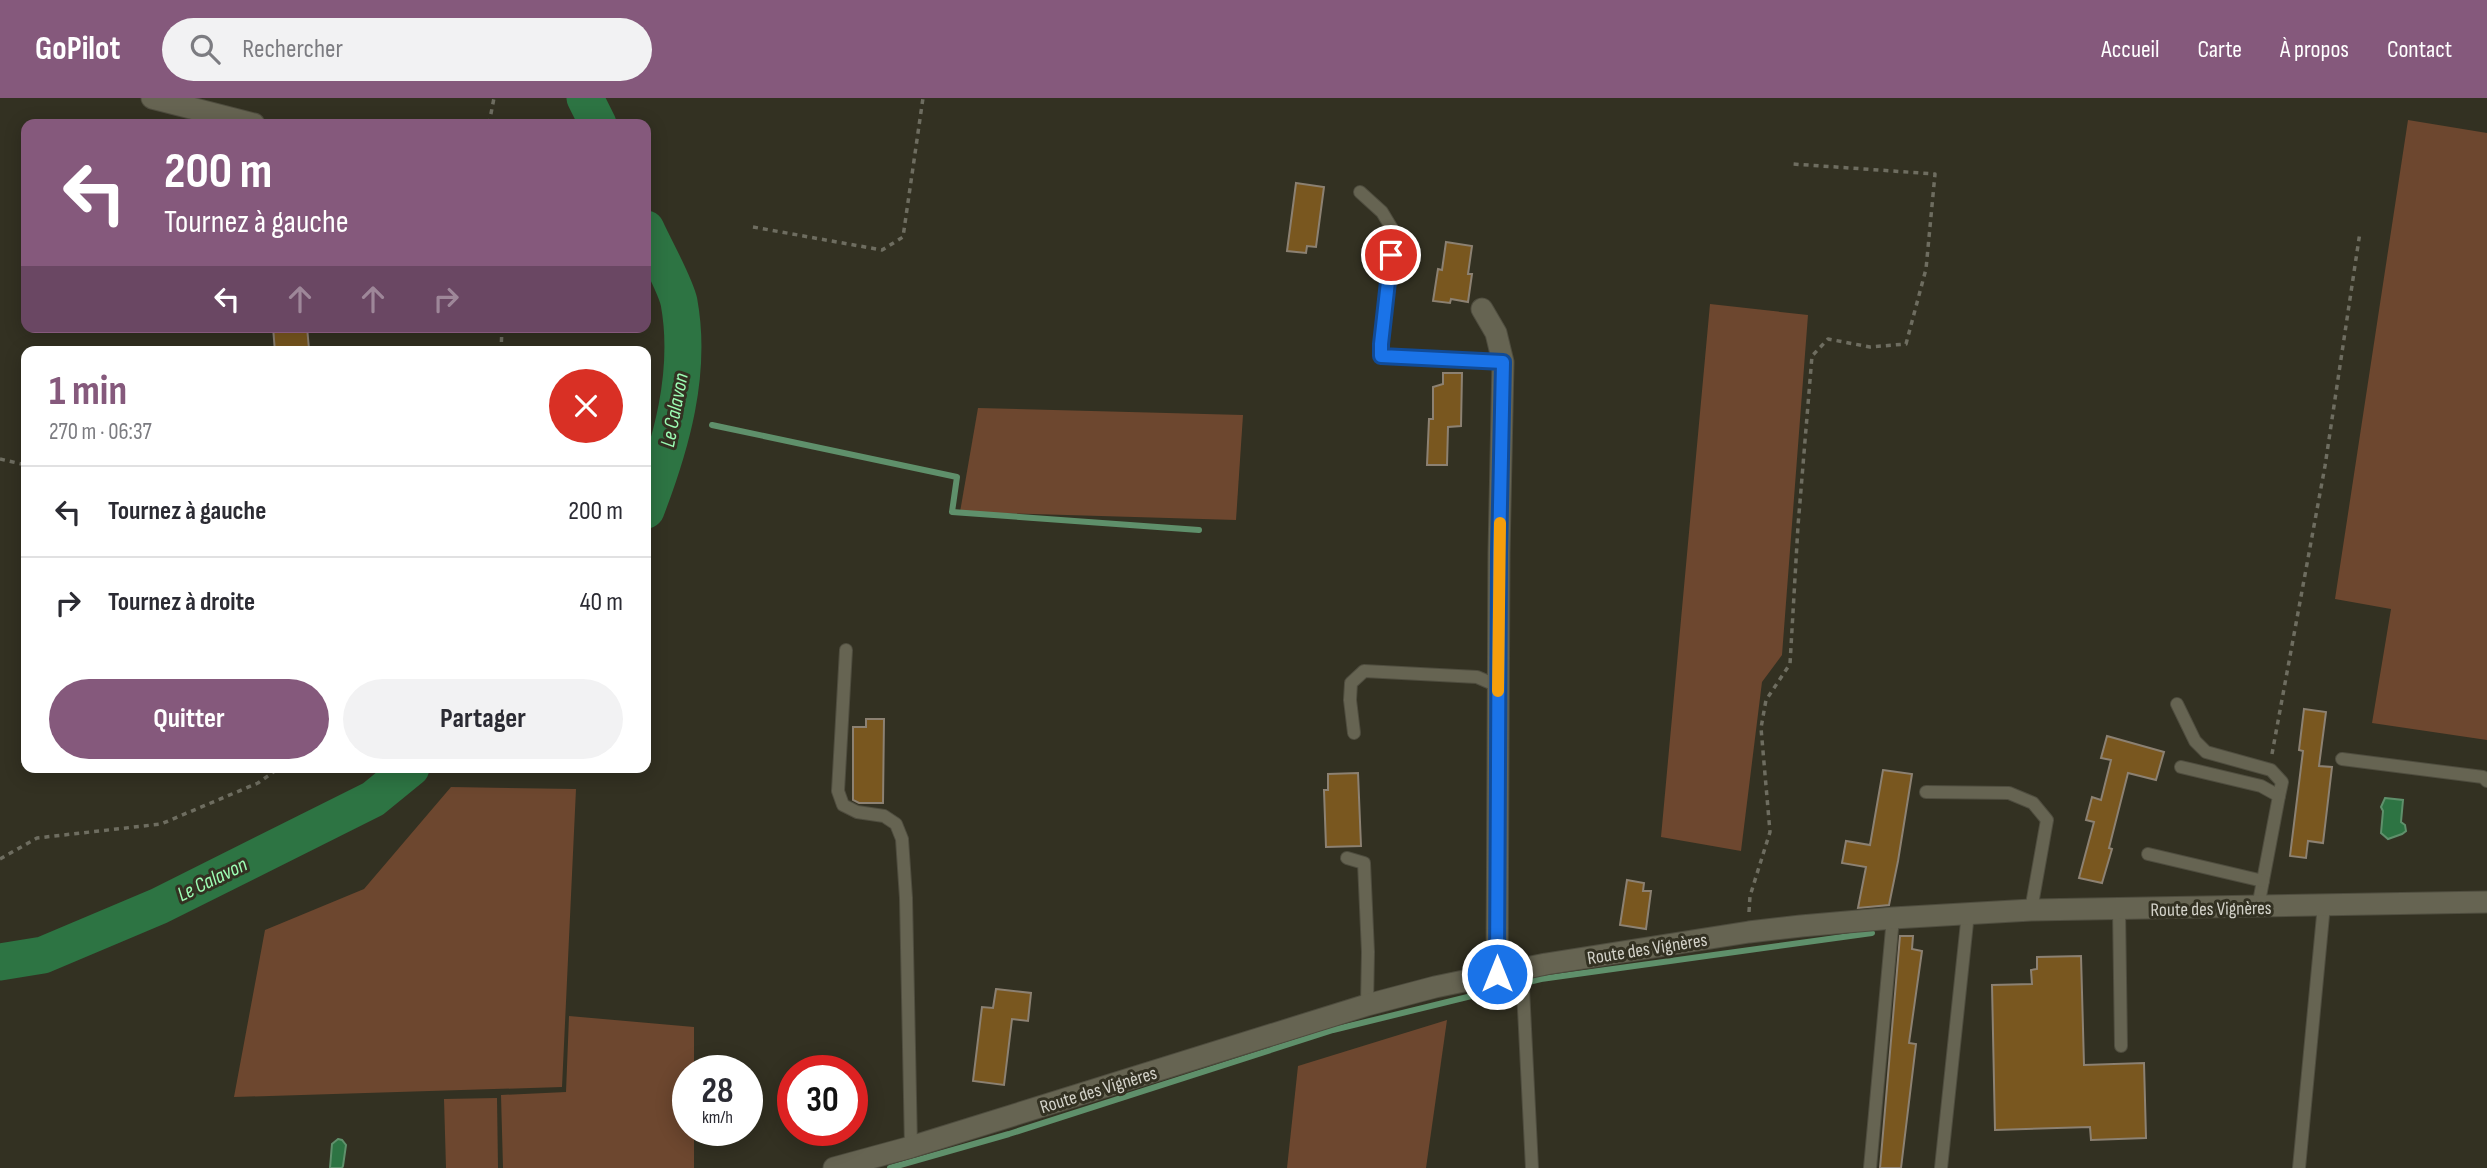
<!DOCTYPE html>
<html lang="fr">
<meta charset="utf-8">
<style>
body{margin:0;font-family:"Sofia Sans Condensed",sans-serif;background:#f2f2f3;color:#2b2b33;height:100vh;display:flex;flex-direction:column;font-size:26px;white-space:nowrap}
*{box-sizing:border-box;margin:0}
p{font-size:23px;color:#7c7c81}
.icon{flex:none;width:38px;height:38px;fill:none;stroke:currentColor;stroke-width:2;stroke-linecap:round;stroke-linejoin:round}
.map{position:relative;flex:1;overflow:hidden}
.sheet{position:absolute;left:21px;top:248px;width:630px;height:427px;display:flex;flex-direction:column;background:#fff;border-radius:14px;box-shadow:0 4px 18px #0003}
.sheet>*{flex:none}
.guide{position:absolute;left:21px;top:21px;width:630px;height:214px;border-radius:14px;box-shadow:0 4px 18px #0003;background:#85597c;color:#fff;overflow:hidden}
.speed{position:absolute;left:672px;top:957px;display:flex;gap:14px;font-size:35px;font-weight:700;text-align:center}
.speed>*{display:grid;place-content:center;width:91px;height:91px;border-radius:50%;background:#fff;box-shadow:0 4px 18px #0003;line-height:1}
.speed small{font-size:18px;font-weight:400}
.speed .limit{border:10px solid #d22;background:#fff;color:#111}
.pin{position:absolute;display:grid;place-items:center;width:60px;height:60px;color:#fff;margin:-30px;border:4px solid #fff;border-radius:50%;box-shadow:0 2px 7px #0007}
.me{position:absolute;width:77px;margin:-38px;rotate:0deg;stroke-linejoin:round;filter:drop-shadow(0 0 5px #0008)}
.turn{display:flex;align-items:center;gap:24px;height:147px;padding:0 28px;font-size:32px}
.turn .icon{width:91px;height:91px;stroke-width:2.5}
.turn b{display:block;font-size:49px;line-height:60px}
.lanes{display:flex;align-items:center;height:66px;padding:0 28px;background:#0003;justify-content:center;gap:35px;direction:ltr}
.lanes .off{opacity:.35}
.round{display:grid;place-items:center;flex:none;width:74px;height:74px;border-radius:37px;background:#f2f2f3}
.overview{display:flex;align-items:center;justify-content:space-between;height:119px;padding:0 28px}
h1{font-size:42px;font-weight:700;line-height:52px;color:#85597c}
.cta{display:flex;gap:14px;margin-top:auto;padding:14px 28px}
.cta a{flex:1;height:80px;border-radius:42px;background:#85597c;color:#fff;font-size:28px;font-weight:700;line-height:80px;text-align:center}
.cta a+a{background:#f2f2f3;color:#2b2b33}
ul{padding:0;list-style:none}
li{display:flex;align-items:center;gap:21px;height:91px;padding:0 28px;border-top:2px solid #e1e1e2}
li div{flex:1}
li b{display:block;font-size:26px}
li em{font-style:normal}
header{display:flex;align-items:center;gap:42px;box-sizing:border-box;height:98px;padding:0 35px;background:#85597c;color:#fff}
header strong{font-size:33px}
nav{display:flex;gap:38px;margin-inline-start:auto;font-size:24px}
.search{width:490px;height:63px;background:#f2f2f3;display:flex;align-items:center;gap:18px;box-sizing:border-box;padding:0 24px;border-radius:38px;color:#7c7c81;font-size:26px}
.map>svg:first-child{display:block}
.green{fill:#6d472f}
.water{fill:#2d7443;stroke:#5f906b;stroke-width:2}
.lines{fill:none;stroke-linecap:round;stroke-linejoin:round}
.stream{stroke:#5f906b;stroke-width:6}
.river{stroke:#2d7443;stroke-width:37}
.building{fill:#79571f;stroke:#8c8172;stroke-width:2}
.service-casing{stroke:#4f4d3f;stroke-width:14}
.minor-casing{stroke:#4f4d3f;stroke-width:23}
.tertiary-casing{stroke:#4f4d3f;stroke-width:23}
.path{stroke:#6e6d60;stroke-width:3.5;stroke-dasharray:5 5;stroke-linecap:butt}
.service{stroke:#666452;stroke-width:12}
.minor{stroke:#666452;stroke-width:21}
.tertiary{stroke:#666452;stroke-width:21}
.route-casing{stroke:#114b97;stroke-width:18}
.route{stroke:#1a73e8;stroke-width:12}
.slow{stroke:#f59e0b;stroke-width:12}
.labels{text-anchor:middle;stroke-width:6;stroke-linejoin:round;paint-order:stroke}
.street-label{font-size:19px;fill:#d3d2c9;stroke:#333122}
.water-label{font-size:21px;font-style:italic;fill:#9dfdb4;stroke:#333122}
</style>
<header>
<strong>GoPilot</strong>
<div class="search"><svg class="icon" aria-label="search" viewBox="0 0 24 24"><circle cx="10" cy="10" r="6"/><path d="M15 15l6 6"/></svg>Rechercher</div>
<nav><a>Accueil</a><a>Carte</a><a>À propos</a><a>Contact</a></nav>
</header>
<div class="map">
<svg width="2487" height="1070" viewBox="0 0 2487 1070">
<rect width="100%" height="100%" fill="#333122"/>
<g class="green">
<polygon points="2408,22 2487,35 2487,642 2372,625 2391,511 2335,501"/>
<polygon points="1710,206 1808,217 1782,557 1762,584 1741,753 1661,739"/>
<polygon points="978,310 1243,317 1236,422 960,414"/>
<polygon points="451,689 576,691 562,989 234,999 265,832 364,791"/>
<polygon points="569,918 694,929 694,973 688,973 688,1032 694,1033 694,1070 503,1070 501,997 566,994"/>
<polygon points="1447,922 1426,1070 1287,1070 1298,968"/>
<polygon points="497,1000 498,1070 446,1070 444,1001"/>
</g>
<g class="water">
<polygon points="2385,700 2403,702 2401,724 2405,727 2406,733 2402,736 2388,741 2381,735 2383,713 2381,709"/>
<polygon points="338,1041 342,1042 346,1047 343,1068 342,1070 330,1070 332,1046"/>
</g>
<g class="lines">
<g class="stream">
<polyline points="712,327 957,379 952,414 1199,432"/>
<polyline points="890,1070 1009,1036 1333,932 1541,881 1872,835"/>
</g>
<g class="river">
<polyline points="585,0 598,26"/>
<path d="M646,131C654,149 675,186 679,204C692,275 671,347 646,412"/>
<polyline points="0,864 43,857 159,808 373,701 411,670"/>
</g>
</g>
<g class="building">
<polygon points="1296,85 1324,89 1316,149 1307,148 1306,155 1287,153"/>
<polygon points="1446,144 1472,148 1468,176 1472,176 1468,204 1451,201 1450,205 1433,203 1438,171 1442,172"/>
<polygon points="273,229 307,229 309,251 275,254"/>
<polygon points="1443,275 1462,275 1461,328 1448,329 1447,367 1427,367 1429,321 1433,321 1433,289 1443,286"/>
<polygon points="2304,611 2326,614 2319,668 2332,669 2323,745 2308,743 2306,760 2290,758 2303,653 2299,652"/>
<polygon points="866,621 884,621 883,705 859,705 853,702 853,629 866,629"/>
<polygon points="2107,638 2164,654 2156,682 2128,675 2109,750 2112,751 2102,785 2079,780 2094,724 2086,722 2092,699 2101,702 2111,662 2101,660"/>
<polygon points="1883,672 1912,676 1898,763 1889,807 1858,810 1866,769 1842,765 1846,743 1870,747"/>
<polygon points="1358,675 1361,748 1326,749 1324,692 1328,692 1328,676"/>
<polygon points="1627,782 1644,785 1643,793 1651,793 1646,831 1620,827"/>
<polygon points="1900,838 1913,838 1912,851 1922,853 1909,945 1916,946 1901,1070 1880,1070"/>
<polygon points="2081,858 2084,967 2144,965 2146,1040 2091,1042 2090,1029 1995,1032 1992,887 2032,886 2031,872 2037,871 2037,859"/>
<polygon points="996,891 1031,895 1028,923 1012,921 1004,987 973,983 982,909 993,910"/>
</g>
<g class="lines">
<defs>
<g id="service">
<polyline points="1360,94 1382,114 1394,134 1381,246 1381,258 1503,264"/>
<polyline points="846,552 838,693 843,707 857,714 884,718 896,726 902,741 906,800 911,1049"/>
<polyline points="2177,606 2195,643 2206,654 2271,672 2282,684 2279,698"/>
<polyline points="1354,635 1350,602 1351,585 1364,573 1477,579 1498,588"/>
<polyline points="2342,661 2483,679 2487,683"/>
<polyline points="2181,669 2261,688 2279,698 2258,809"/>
<polyline points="1926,694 2009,695 2033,705 2047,722 2031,812"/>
<polyline points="2148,756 2263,783"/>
<polyline points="1347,760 1364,765 1368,854 1367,907"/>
<polyline points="2119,811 2121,948"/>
<polyline points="1522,871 1532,1070"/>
<polyline points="1870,1070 1893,820"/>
<polyline points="1941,1070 1968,815"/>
<polyline points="2299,1070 2324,807"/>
</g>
<g id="minor">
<polyline points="152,0 254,26"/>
<polyline points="1482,211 1496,235 1503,264 1499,455 1497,876"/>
</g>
<polyline id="tertiary" points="834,1070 911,1049 1367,907 1435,889 1546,866 1749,834 1801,828 1893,820 2031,812 2487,804"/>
</defs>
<use href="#service" class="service-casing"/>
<use href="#minor" class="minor-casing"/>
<use href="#tertiary" class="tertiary-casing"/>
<g class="path">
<polyline points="489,26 494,0"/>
<polyline points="753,129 882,152 903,139 923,0"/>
<polyline points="501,254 502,229"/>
<polyline points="0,361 26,367"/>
<polyline points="2272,656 2325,368 2360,134"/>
<polyline points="0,761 37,740 161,726 258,685 279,670"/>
<polyline points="1749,814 1750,798 1770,734 1761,630 1766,602 1790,566 1798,428 1812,258 1828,241 1870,249 1906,246 1926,171 1935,76 1793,66"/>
</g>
<use href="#service" class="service"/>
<use href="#minor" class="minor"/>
<use href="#tertiary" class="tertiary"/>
</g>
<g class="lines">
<defs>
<polyline id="route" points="1391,157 1381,246 1381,258 1503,264 1499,455 1497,876"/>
</defs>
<use href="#route" class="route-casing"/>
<use href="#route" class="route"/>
<polyline class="slow" points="1498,593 1500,425"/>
</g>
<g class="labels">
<g class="street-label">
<text transform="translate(2211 810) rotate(-1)" y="7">Route des Vignères</text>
<text transform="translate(1647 850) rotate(-9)" y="7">Route des Vignères</text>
<text transform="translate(1098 991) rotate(-17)" y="7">Route des Vignères</text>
</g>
<g class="water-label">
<text transform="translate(674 312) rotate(-79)" y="7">Le Calavon</text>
<text transform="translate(212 781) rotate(-26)" y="7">Le Calavon</text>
</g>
</g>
</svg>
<div class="speed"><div>28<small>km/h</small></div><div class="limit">30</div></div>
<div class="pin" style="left:1391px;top:157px;background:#d93025"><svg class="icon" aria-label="arrive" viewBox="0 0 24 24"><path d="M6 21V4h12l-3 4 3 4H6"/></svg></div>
<svg class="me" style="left:1497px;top:876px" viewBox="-20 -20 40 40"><circle r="17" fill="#1a73e8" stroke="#fff" stroke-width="3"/><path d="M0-11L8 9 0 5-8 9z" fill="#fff"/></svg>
<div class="guide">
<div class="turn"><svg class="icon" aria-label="left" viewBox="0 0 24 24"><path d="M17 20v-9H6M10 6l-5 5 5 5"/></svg><div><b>200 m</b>Tournez à gauche</div></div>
<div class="lanes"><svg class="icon" aria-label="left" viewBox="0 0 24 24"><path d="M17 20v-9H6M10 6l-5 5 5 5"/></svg><svg class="icon off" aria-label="ahead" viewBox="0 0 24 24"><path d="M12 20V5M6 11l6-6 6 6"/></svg><svg class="icon off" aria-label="ahead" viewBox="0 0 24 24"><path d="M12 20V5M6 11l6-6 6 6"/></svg><svg class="icon off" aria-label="right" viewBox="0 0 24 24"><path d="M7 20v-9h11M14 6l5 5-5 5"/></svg></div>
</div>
<section class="sheet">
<div class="overview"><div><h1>1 min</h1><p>270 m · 06:37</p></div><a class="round" style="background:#d93025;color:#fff"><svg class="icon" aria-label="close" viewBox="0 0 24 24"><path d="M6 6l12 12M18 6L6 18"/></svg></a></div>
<ul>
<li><svg class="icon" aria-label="left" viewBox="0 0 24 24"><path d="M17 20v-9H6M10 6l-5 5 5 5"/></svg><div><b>Tournez à gauche</b></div><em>200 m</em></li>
<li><svg class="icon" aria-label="right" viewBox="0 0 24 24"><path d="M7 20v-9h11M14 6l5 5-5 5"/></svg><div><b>Tournez à droite</b></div><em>40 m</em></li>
</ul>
<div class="cta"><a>Quitter</a><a>Partager</a></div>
</section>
</div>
